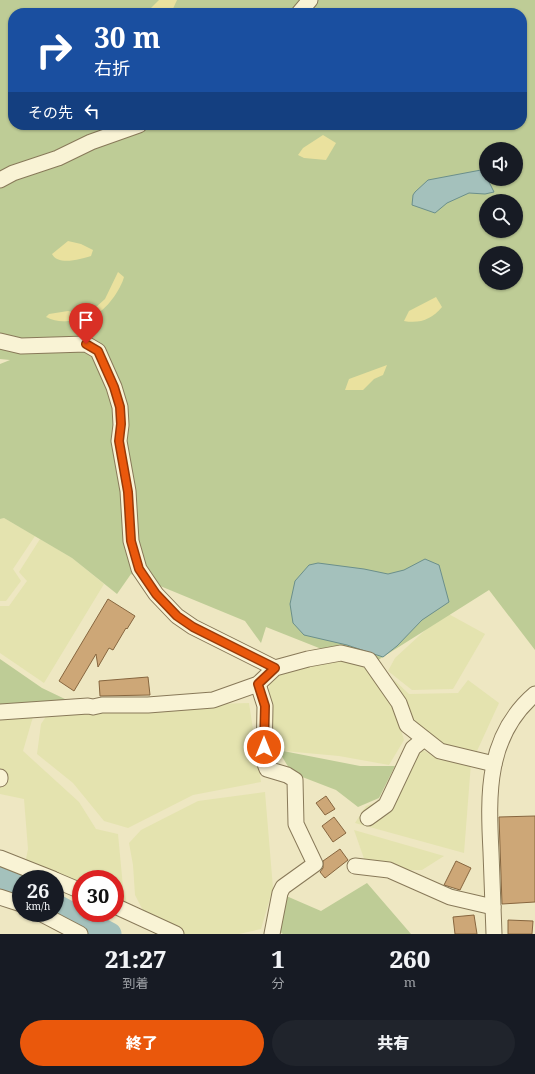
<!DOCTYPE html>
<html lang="ja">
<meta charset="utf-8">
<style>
body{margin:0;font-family:"Noto Serif","Noto Sans JP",serif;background:#20242c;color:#f1f3f6;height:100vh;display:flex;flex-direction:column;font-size:15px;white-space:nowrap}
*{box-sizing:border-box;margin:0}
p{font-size:13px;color:#9ea1a6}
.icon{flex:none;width:22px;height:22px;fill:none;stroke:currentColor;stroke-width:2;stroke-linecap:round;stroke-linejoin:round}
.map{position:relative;height:934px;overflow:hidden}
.details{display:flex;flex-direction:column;background:#171b24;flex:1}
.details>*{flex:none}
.top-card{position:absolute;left:8px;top:8px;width:519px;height:122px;border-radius:16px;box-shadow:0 1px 3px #0004;background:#1a4fa0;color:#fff;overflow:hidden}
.buttons{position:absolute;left:479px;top:142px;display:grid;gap:8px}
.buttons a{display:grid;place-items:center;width:44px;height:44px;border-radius:50%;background:#171b24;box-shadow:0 1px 3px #0004;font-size:20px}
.speed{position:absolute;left:12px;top:870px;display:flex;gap:8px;font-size:20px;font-weight:700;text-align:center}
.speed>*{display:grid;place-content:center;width:52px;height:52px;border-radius:50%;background:#171b24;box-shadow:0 1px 3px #0004;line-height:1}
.speed small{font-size:10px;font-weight:400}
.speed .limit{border:6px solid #d22;background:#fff;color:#111}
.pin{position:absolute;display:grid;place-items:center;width:34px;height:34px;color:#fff;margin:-41px -17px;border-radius:50% 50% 50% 0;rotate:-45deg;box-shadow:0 0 4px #0007}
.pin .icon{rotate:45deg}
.me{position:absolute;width:44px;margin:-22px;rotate:0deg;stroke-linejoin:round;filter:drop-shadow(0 0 3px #0008)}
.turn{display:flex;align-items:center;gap:14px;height:84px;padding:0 20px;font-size:18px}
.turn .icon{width:52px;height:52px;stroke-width:2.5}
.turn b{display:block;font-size:28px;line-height:34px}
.then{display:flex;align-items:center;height:38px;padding:0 20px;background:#0003;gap:8px;font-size:15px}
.eta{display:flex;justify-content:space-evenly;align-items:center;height:68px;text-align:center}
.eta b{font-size:24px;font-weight:800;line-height:28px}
.primary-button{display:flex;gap:8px;margin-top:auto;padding:8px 20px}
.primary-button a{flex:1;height:46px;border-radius:24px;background:#ea580c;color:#fff;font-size:16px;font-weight:800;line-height:46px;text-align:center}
.primary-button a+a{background:#20242c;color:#f1f3f6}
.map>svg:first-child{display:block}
.farmland{fill:#e4e3af}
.green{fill:#becc96;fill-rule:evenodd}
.sand{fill:#eae19e}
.water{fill:#a4c1bc;stroke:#6b8f8b}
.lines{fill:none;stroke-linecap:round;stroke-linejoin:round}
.river{stroke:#a4c1bc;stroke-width:23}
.building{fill:#cda777;stroke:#87663f}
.minor-casing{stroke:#887959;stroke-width:17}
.minor{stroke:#f9f3d5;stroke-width:15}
.route-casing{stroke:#983908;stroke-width:10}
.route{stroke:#ea580c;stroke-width:7}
</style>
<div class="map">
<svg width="535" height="934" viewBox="0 0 535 934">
<rect width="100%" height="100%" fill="#eee7c2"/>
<g class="farmland">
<polygon points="4,518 35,536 13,569 21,581 6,601 0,601 0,519"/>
<polygon points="40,539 72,558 104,584 44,683 0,653 0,606 9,606 27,581 19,572"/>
<polygon points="445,612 485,634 453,689 412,690 388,671 395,658"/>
<polygon points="337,659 367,667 395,711 404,740 389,765 339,756 273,750 265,711 271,677"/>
<polygon points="393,679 409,694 458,693 468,680 499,703 477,751 442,744 413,723"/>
<polygon points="249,703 261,782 193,795 128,828 104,821 73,783 37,754 41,724 51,709"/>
<polygon points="35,710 23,751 79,802 96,829 118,834 123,887 131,919 115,911 115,879 81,879 81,896 23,874 28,849 24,799 0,794 0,712"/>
<polygon points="412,743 439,760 471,763 464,853 355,823 366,806 383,800"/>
<polygon points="265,792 273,888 261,929 239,934 176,934 149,922 135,895 133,865 129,843 141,830 198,801"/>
<polygon points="354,830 444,856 422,870 368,870"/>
</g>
<g class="green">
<path d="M0,0H535V650L489,590L367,667L266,627L261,643L245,621L131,574L117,594L72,558L4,518L0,519V364L10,360L0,359ZM13,13H522V125H13ZM486,149H516V179H486ZM486,201H516V231H486ZM486,253H516V283H486Z"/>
<polygon points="0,659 42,688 67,700 10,705 0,715"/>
<polygon points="278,750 360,766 395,766 379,798 358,807 336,790 292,773"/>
<polygon points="367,883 411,934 283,934 279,931 284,895 321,911"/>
</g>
<g class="sand">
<polygon points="159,0 177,0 171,13 146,13"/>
<polygon points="323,135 336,143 326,160 304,158 298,155 303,148"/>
<path d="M68,241L81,244L93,250L91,256C81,259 58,266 52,254Z"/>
<path d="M118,272L124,277C121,289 106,311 94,315C92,316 88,315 85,314L95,308L105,299Z"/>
<path d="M436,297L442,307C432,319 420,324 404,321L409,311Z"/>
<path d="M68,311L77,313L74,320C64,322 56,322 46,317L49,314Z"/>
<polygon points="387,365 383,375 374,379 363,390 345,390 349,379"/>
</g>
<g class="water">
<polygon points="486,167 486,179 499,179 489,182 494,192 485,194 469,193 447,203 435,213 412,205 413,195 415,192 428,180 481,170"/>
<polygon points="425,559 439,565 449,602 422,620 397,646 383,657 347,645 304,635 293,623 290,604 295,581 309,565 318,563 364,569 388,574 404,570"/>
</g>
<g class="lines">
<g class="river">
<polyline points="0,877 21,887"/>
<polyline points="55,905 110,934"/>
</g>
</g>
<g class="building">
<polygon points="108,599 135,616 127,629 126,628 113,650 109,648 98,667 96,654 74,691 59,681"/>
<polygon points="148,677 150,695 100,696 99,681"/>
<polygon points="326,796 335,809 325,815 316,803"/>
<polygon points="535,816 535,902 502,904 499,817"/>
<polygon points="334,817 346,833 333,842 322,826"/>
<polygon points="340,849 348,860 325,878 320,872 323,868 323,861"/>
<polygon points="456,861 471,868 460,890 444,885"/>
<polygon points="474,915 477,934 455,934 453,917"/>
<polygon points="508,920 533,921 532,934 508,934"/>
</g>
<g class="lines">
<defs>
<g id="minor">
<polyline points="299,13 310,0"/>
<polyline points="0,180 13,173 58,158 91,142 139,125"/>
<polyline points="0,341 21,346 86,344 98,351 114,387 120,407 121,425 119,441 128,491 131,541 139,569 156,594 177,616 193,627 275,668"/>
<polyline points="258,684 265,706 264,761 267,769 287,775 295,780 296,824 315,864 283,887 280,893 272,934"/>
<polyline points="0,712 88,706 93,707 102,705 148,705 213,700 258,684 275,668 308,659 341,653 369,660 399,703 407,725 440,751 494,764"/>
<polyline points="0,777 0,779"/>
<polyline points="368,818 386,805 413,748 424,739"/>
<polyline points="0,858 53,879"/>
<polyline points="355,866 389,870 450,897 493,907"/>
<polyline points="55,880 81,891"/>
<polyline points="0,897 21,904"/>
<polyline points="115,906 176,934"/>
<polyline points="40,913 80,934"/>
<path d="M494,934C493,907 492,879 491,852C488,794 486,736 535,694"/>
</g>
</defs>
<use href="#minor" class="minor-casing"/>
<use href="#minor" class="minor"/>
</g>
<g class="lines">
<defs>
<polyline id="route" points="86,344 98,351 114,387 120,407 121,424 119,441 128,492 131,541 139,569 156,594 177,616 193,627 275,668 258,684 265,706 264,747"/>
</defs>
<use href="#route" class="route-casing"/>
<use href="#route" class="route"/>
</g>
</svg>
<div class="buttons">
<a><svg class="icon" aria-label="sound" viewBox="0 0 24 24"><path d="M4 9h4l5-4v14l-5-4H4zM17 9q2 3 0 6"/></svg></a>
<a><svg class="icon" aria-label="search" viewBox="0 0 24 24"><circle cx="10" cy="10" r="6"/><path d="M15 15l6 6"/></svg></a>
<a><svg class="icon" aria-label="layers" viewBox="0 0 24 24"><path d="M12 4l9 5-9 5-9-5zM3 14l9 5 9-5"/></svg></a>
</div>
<div class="speed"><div>26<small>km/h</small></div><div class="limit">30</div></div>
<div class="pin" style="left:86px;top:344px;background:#d93025"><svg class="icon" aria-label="arrive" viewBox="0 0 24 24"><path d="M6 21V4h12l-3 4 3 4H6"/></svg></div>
<svg class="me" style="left:264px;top:747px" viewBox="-20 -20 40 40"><circle r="17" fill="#ea580c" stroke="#fff" stroke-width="3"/><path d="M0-11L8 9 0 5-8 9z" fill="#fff"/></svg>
<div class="top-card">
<div class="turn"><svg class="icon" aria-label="right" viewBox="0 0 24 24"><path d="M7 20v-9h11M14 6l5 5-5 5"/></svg><div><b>30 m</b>右折</div></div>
<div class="then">その先<svg class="icon" aria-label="left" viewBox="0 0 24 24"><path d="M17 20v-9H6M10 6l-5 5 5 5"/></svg></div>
</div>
</div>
<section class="details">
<div class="eta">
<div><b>21:27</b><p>到着</p></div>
<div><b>1</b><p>分</p></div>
<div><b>260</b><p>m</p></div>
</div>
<div class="primary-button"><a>終了</a><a>共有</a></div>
</section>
